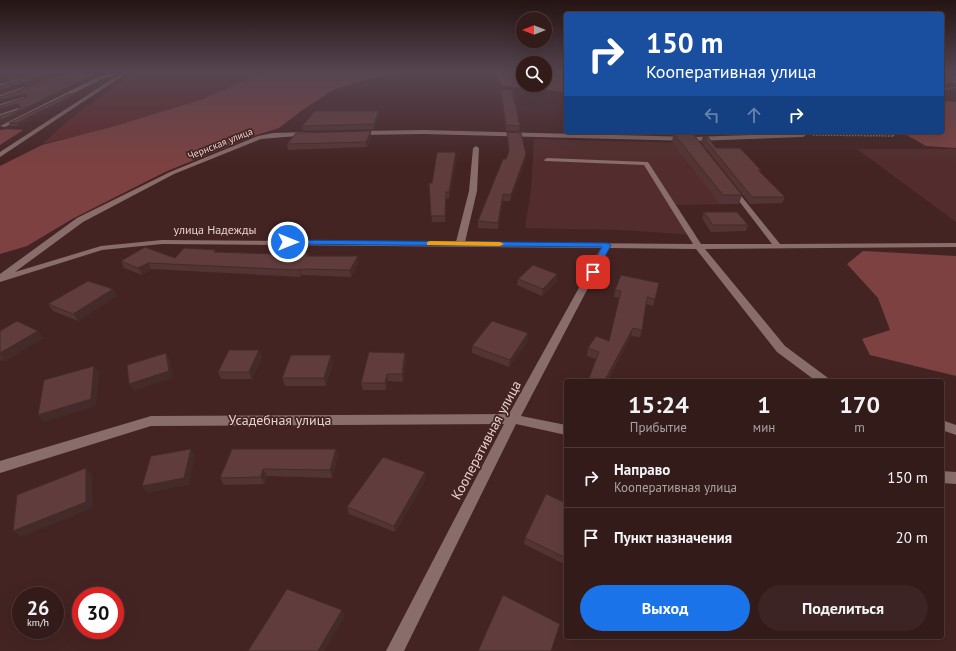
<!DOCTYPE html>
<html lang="ru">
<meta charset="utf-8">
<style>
body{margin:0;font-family:"PT Sans",sans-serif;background:#3b2423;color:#f1f3f6;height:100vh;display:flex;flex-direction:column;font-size:15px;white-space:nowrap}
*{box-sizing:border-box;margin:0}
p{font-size:13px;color:#a9a1a2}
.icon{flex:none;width:22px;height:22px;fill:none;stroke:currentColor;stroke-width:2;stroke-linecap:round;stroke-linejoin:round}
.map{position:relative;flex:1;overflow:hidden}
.drawer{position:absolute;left:564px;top:379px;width:380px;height:260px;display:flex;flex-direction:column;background:#331b1a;border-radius:4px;box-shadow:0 4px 16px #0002,0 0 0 1px #4e3939}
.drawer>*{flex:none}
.hud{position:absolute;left:564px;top:12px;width:380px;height:122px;border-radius:4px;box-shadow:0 4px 16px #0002,0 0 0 1px #4e3939;background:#1a4fa0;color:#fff;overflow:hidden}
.needle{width:26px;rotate:270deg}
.controls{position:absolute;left:516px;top:12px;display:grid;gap:8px}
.controls a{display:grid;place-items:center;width:36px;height:36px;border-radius:50%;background:#331b1a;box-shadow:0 4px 16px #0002,0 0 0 1px #4e3939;font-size:20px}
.speed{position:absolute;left:12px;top:587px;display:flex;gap:8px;font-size:20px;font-weight:700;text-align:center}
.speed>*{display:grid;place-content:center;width:52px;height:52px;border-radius:50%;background:#331b1a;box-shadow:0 4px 16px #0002,0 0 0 1px #4e3939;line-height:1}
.speed small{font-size:10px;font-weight:400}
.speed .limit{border:6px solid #d22;background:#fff;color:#111}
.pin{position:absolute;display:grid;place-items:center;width:34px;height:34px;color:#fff;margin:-17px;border-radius:8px;box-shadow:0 2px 6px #0006}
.me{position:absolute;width:44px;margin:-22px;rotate:90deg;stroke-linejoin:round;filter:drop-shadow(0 0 3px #0008)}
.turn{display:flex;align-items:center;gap:14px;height:84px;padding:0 16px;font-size:18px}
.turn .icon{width:52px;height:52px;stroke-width:2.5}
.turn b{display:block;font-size:28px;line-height:34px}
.lanes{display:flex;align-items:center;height:38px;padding:0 16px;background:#0003;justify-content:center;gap:20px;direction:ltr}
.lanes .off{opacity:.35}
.eta{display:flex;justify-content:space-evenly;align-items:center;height:68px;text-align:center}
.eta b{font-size:24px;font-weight:700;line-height:28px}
.action{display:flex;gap:8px;margin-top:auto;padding:8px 16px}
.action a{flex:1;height:46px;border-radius:24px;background:#1a73e8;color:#fff;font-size:16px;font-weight:700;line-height:46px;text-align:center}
.action a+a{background:#3b2423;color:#f1f3f6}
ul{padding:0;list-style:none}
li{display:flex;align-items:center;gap:12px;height:60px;padding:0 16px;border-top:1px solid #4e3939}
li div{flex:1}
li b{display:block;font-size:15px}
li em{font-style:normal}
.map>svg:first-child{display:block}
.built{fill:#532d2d}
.green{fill:#5f292a}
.forest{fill:#7c4140}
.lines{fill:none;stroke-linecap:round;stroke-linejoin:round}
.path{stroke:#9b807f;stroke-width:1.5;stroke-dasharray:1.5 1.5;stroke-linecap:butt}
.minor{fill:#896d6b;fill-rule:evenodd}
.wall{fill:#533434}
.shaded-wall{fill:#432b2a}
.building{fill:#603d3c;stroke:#432b2a}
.route{fill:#1a73e8;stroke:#114b97}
.slow{fill:#f59e0b}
.labels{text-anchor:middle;stroke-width:3.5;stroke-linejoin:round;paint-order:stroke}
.far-street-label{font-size:10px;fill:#e7d1d0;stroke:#442423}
.street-label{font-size:12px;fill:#e7d1d0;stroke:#442423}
.near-street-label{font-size:14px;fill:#e7d1d0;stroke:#442423}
</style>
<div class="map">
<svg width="956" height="651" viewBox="0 0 956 651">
<rect width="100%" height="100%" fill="#442423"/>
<g class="built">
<polygon points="534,139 686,143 735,204 676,205 696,235 620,230 525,228 531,189"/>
<polygon points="857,149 956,149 956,222"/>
</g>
<path class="green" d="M136,72H264C194,107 117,126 42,144L72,117Z"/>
<g class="forest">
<polygon points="264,72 410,72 371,78 333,90 301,111 279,128 250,137 165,172 74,218 27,246 0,254 0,166 42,145 115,126 203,99"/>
<polygon points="495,72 523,72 523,85 545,85 545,72 566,72 566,92 503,86"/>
<polygon points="942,72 948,72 956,77 956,83 942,84"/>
<polygon points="951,101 956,102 956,148 926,146 901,132 942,132 942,102"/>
<polygon points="8,129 23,130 0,145 0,130"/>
<polygon points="863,251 956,256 956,376 870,355 862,339 890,330 878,298 847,264"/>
</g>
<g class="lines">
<g class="path">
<polyline points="942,90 956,87"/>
<polyline points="888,132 894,136"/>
<polyline points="813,135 894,136"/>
</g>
<g class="minor">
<polygon points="39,72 46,72 0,87 0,84"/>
<polygon points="116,72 120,73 100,80 5,127 0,126 96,78"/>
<polygon points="123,72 128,72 0,157 0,152"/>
<polygon points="23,87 27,88 0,98 0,95"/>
<polygon points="24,97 26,97 26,99 0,108 0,104"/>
<polygon points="18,108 20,109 20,111 0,118 0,114"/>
<polygon points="423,130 694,137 803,133 806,135 803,137 694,141 423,134 359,135 356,133 359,131"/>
<polygon points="307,132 310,134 309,135 261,139 174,174 83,222 15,272 101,246 162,240 456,242 469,191 473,148 476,146 479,148 477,191 465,242 693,244 644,165 545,161 544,160 547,158 648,162 701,244 772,244 729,188 732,186 734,187 780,244 956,243 956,247 705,249 785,346 828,378 830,381 816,381 777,352 696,249 609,248 521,416 566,425 566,435 516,424 404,651 386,651 504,424 151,426 0,473 0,461 151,416 509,414 601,248 162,244 102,250 0,282 0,274 77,218 170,172 258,136 273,133"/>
<polygon points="942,420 956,425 956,435 942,430"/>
<polygon points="942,471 956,472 956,484 942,483"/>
</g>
</g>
<g class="wall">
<polygon points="501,91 520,126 519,131 506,131 501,96"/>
<polygon points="77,96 18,126 11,126 9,123"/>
<polygon points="380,116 374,129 303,131 302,126"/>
<polygon points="507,132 526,160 510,201 503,201 498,229 478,228 478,221 509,153 507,138"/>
<polygon points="664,132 702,132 701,135 694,135 742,195 739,204 720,204 672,142 673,135 666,135"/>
<polygon points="371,137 367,147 288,150 287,144"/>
<polygon points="703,137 716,148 761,170 760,172 785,197 782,203 750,204 701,142"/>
<polygon points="457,158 449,198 446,199 445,222 432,222 429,183 432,183"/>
<polygon points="704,212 748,225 746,231 711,232 702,218"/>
<polygon points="217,252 277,254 308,253 309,256 359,262 351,277 301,275 301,277 151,269 142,275 124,268 121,261 175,258"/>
<polygon points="557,274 557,281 542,296 517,285 518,279"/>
<polygon points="659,283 653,306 646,304 642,330 640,337 631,336 608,379 588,381 596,359 587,356 588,348 609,341 620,298 614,297 615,290"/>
<polygon points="113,289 117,296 78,321 53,311 48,304"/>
<polygon points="0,331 38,331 43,338 5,361 1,359 0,360"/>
<polygon points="528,341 509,367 472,353 472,346"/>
<polygon points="262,357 252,379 221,379 218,372"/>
<polygon points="406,360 403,382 388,381 386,390 363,390 361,383"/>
<polygon points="333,363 326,386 285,386 282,378"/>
<polygon points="336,449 338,456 332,478 267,476 264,484 224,485 220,478"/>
<polygon points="426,479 395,532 349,514 347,507"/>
<polygon points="566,503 566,565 524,544 525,538"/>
</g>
<g class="shaded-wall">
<polygon points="54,72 62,72 0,94 0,91"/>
<polygon points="98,72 104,72 0,125 0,121"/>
<polygon points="26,94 27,96 0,102 0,100"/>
<polygon points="76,94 77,96 18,126 17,123"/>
<polygon points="17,104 19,107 0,112 0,109"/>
<polygon points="379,111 380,116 374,129 374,124"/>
<polygon points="371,131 371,137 367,147 366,142"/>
<polygon points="456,152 457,158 449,198 449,192"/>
<polygon points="526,154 526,160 510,201 511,195"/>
<polygon points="503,194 503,201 498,229 498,223"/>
<polygon points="358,256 359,262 351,277 350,270"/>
<polygon points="148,263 151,269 142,275 138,268"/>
<polygon points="300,269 301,275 301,277 299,270"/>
<polygon points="557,274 557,281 542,296 543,289"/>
<polygon points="113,289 117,296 78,321 73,314"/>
<polygon points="633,328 631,336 606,381 606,378"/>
<polygon points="38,331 43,338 5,361 0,356 0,353"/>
<polygon points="528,333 528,341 509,367 510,360"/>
<polygon points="259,350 262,357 252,379 249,372"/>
<polygon points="166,353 170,360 173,378 134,391 129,384"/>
<polygon points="405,353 406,360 403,382 402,374"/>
<polygon points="331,355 333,363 326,386 324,378"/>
<polygon points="94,366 99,373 96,406 44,422 38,415"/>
<polygon points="387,374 388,381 386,390 385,383"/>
<polygon points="191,449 195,456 189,485 147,493 142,486"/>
<polygon points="336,449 338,456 332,478 330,470"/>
<polygon points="86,468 92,475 93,508 21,537 13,531"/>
<polygon points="263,469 267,476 264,484 261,477"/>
<polygon points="425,472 426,479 395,532 394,526"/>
<polygon points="342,610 345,616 324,651 318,651"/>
</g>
<g class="building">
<polygon points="41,72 54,72 0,91 0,86"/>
<polygon points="70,72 98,72 0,121 0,116 19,110 20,106 17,104 0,109 0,106 25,98 26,94 0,100 0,97"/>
<polygon points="512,89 520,126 506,125 501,91"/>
<polygon points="69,94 76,94 17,123 9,123"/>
<polygon points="315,111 379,111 374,124 302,126"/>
<polygon points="371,131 366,142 287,144 296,133"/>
<polygon points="507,132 521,133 526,154 511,195 503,194 498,223 478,221 503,159 506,159 509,151"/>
<polygon points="674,134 693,134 742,195 723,195"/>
<polygon points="703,137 708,137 716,148 740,148 761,170 758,170 785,197 752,197"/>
<polygon points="437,152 456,152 449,192 446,192 445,216 431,216 429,183 432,183"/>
<polygon points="704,212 737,212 748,225 713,225"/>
<polygon points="145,247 175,258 184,248 216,250 214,252 277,254 308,253 307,256 358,256 350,270 300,269 299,270 148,263 138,268 121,261"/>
<polygon points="533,265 557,274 543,289 518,279"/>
<polygon points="621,275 659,283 655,299 647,297 642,330 633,328 606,378 615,381 588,381 599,352 588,348 596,336 609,341 621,291 615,290"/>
<polygon points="88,281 113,289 73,314 48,304"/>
<polygon points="17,321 38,331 0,353 0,331"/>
<polygon points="492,321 528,333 510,360 472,346"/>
<polygon points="229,350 259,350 249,372 218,372"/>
<polygon points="369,352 405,353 402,374 387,374 385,383 361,383"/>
<polygon points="166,353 169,371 129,384 127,365"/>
<polygon points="291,355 331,355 324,378 282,378"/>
<polygon points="94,366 91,399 38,415 44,380"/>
<polygon points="191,449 184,478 142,486 151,456"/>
<polygon points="232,449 336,449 330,470 263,469 261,477 220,478"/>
<polygon points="383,457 425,472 394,526 347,507"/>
<polygon points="86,468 86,502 13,531 17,495"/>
<polygon points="546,494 566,503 566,558 525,538"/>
<polygon points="287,589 342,610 318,651 248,651"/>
<polygon points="503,595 560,624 551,651 478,651"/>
</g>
<linearGradient id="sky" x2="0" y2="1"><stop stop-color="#251413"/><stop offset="0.44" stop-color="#564550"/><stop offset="1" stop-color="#564550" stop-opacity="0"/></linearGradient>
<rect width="956" height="163" fill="url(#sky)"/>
<polygon class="route" points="288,240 607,243 611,245 597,272 593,274 589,272 602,247 285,244 284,242"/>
<polygon class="slow" points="430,241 500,242 504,244 500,246 427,245 427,242"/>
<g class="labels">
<g class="far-street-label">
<text transform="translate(220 143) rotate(-22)" y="4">Чернская улица</text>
</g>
<g class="street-label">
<text x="215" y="234">улица Надежды</text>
</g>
<g class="near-street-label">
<text x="280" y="425">Усадебная улица</text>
<text transform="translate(486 440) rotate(-62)" y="5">Кооперативная улица</text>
</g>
</g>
</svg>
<div class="controls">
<a><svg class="needle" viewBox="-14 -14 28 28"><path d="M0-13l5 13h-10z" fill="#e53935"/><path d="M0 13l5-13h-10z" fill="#a9a1a2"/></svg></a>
<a><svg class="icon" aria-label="search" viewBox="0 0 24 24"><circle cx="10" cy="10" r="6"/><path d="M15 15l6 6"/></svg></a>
</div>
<div class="speed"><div>26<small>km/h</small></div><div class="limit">30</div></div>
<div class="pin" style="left:593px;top:272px;background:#d93025"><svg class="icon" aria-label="arrive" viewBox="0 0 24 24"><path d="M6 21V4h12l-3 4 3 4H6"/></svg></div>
<svg class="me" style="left:288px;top:242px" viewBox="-20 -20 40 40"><circle r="17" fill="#1a73e8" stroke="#fff" stroke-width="3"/><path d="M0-11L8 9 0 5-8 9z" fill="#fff"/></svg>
<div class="hud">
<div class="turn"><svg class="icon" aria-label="right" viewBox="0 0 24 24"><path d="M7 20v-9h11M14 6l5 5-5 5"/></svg><div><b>150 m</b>Кооперативная улица</div></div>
<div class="lanes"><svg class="icon off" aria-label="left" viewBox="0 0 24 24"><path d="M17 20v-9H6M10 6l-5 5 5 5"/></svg><svg class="icon off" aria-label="ahead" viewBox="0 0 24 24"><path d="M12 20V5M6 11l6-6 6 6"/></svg><svg class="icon" aria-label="right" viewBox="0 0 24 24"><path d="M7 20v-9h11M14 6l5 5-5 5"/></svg></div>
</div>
<section class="drawer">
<div class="eta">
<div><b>15:24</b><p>Прибытие</p></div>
<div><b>1</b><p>мин</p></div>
<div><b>170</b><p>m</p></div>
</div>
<ul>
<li><svg class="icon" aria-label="right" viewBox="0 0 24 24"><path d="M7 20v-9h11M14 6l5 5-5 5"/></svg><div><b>Направо</b><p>Кооперативная улица</p></div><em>150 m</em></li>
<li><svg class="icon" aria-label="arrive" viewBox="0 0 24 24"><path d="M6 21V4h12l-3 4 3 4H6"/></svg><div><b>Пункт назначения</b></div><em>20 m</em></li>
</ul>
<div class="action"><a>Выход</a><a>Поделиться</a></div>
</section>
</div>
